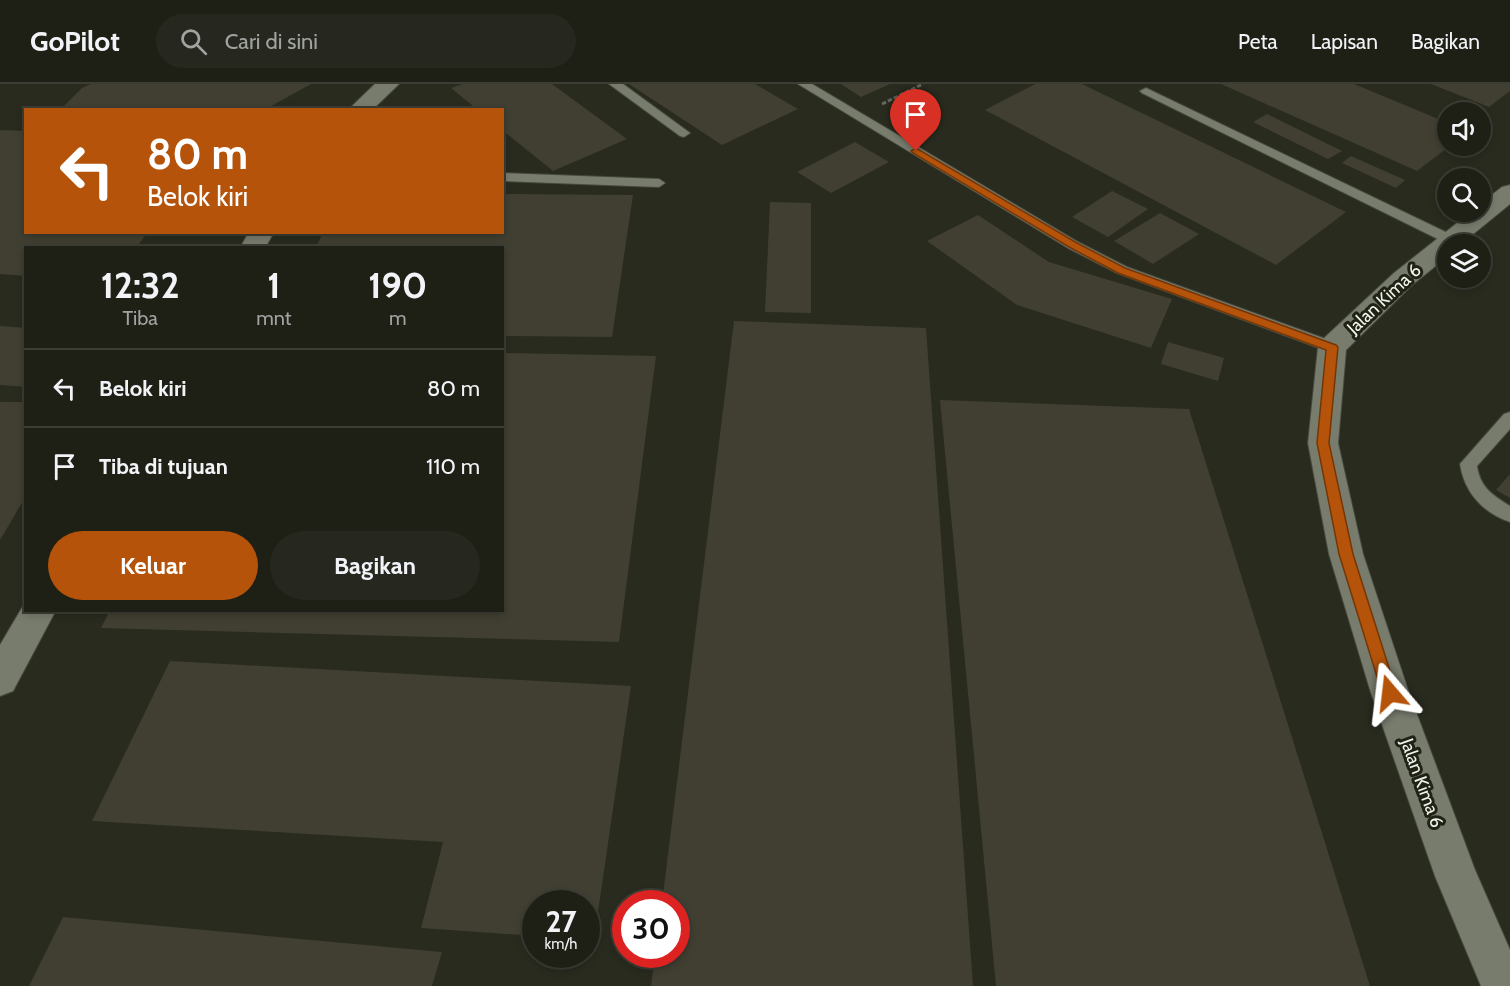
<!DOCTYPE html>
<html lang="id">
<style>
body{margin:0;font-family:Cabin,sans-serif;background:#26281f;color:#f1f3f6;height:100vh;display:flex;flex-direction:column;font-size:22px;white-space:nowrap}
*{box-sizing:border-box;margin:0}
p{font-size:20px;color:#a1a3a1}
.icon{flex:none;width:33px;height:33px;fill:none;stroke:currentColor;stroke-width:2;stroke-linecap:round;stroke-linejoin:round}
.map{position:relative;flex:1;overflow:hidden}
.drawer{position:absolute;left:24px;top:162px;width:480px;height:366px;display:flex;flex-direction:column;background:#1e2016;border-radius:0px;box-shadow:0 3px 9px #0003,0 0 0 2px #3c3e35}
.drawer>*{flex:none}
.banner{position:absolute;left:24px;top:24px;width:480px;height:126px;border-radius:0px;box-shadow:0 3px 9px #0003,0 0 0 2px #3c3e35;background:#b45309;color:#fff;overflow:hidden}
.controls{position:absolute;left:1437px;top:18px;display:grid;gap:12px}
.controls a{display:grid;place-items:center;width:54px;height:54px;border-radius:50%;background:#1e2016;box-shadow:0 3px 9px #0003,0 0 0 2px #3c3e35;font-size:30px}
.speed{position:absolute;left:522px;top:806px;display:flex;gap:12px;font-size:30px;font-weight:700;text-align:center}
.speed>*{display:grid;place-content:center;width:78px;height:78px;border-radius:50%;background:#1e2016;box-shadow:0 3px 9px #0003,0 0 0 2px #3c3e35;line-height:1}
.speed small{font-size:15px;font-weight:400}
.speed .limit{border:9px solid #d22;background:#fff;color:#111}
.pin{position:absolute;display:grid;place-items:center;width:51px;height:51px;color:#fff;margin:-62px -26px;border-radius:50% 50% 50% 0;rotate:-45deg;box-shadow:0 0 6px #0007}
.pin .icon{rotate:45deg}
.me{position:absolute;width:66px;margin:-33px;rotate:343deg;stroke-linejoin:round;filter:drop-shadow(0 0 4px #0008)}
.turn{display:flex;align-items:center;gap:21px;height:126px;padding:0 24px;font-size:27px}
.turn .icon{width:78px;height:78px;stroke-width:2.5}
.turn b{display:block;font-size:42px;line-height:51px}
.eta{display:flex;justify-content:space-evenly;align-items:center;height:102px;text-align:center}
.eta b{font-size:36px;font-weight:800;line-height:42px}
.action{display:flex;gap:12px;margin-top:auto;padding:12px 24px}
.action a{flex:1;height:69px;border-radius:36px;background:#b45309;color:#fff;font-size:24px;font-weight:800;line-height:69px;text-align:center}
.action a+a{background:#26281f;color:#f1f3f6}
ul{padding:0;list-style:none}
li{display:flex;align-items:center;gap:18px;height:78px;padding:0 24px;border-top:2px solid #3c3e35}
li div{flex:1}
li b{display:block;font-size:22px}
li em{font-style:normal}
header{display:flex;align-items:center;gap:36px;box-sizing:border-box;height:84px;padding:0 30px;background:#1e2016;border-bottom:2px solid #3c3e35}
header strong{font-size:28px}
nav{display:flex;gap:33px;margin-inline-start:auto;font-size:21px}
.search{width:420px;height:54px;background:#26281f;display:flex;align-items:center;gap:15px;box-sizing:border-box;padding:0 21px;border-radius:33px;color:#a1a3a1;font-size:22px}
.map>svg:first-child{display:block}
.building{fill:#413f31}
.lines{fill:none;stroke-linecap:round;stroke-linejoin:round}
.service-casing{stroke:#474a3e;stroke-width:2}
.minor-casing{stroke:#474a3e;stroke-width:2}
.path{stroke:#64675c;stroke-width:3;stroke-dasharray:4.5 2;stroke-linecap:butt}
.service{fill:#787c6d;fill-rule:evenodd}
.minor{fill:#787c6d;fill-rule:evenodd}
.route{fill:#b45309;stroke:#753606;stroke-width:1.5}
.labels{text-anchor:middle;stroke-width:6;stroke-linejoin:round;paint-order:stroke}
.street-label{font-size:18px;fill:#f1f4eb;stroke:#1f2215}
</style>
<header>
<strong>GoPilot</strong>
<div class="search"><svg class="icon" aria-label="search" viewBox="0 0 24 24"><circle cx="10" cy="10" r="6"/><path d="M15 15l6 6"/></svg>Cari di sini</div>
<nav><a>Peta</a><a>Lapisan</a><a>Bagikan</a></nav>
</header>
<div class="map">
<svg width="1510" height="902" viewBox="0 0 1510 902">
<rect width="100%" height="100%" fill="#282b1e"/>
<g class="building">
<polygon points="91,0 311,0 264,26 60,26 82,4"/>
<polygon points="463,0 552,0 627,55 553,87 502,46 502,26 478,26 451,4"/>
<polygon points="629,0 755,0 798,25 722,61"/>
<polygon points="841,0 890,0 861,13"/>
<polygon points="1035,0 1082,0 1346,128 1276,181 985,26"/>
<polygon points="1221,0 1354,0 1448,39 1448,62 1450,62 1417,87"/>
<polygon points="1431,0 1510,0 1510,7 1489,23"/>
<polygon points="1267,30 1342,67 1328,75 1253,38"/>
<polygon points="0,46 26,47 26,148 148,148 136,164 26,164 26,192 0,190"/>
<polygon points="855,58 889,78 831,109 797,88"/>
<polygon points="1351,72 1405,96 1396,104 1342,79"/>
<polygon points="1112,107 1148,125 1108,153 1072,133"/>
<polygon points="502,110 633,111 612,253 502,252 502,164 316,164 323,148 502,148"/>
<polygon points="770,118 811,119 811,229 765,228"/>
<polygon points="1160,129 1199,150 1153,180 1114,157"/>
<polygon points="978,131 1049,178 1172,215 1151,264 1017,221 927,157"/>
<polygon points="734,237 926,244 973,902 651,902 655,870 676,870 676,819 662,819"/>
<polygon points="0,242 26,244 26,303 0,301"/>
<polygon points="1168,258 1224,274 1218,297 1161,280"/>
<polygon points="502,269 656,272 619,558 101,544 110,526 502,526"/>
<polygon points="940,316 1189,325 1370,902 996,902"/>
<polygon points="0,318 26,318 26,412 0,456"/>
<polygon points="1510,390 1510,414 1496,406"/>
<polygon points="170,577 631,602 594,855 586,855 586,819 536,819 536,852 421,844 443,758 92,737"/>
<polygon points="63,833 442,868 432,902 29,902"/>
</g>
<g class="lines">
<defs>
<g id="service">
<polygon points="609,0 623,0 690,49 684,53 680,52"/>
<polygon points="798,0 812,0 1078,158 1127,183 1337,259 1340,263 1337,267 1327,267 1117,189 1068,164"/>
<polygon points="1146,4 1456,153 1458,156 1451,160 1446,159 1142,9 1140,7"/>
<polygon points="502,89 659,95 665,99 659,103 502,97"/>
<path d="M1510,328V345L1477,382C1480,403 1492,411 1510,422V438C1483,429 1464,408 1460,380L1504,330Z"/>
</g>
<g id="minor">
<polygon points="375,0 399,0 372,26 348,26"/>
<polygon points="1510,101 1510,120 1461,160 1448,160 1448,172 1412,201 1346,266 1338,359 1363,470 1409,609 1475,786 1510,866 1510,902 1481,902 1435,792 1371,609 1329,470 1308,359 1318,263 1322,256 1394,189 1471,128 1480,128 1480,120 1502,103"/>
<polygon points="249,148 274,148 265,164 240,164"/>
<polygon points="26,517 26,526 56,526 13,607 0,612 0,561"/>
</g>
</defs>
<use href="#service" class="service-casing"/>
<use href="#minor" class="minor-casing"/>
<polyline class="path" points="882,20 923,0"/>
<use href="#service" class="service"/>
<use href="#minor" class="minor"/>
</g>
<polygon class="route" points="916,64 1077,159 1125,184 1336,261 1338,263 1329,359 1353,470 1397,609 1395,614 1390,616 1384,614 1382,609 1339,470 1317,359 1326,266 1118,189 1069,163 913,69 911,67"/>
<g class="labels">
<g class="street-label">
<text transform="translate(1384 215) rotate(-43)" y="6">Jalan Kima 6</text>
<text transform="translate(1422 699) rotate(70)" y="6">Jalan Kima 6</text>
</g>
</g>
</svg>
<div class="controls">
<a><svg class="icon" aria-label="sound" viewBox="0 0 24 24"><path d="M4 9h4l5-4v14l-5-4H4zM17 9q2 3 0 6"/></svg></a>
<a><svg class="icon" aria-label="search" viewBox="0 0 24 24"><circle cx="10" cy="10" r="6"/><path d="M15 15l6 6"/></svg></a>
<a><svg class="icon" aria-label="layers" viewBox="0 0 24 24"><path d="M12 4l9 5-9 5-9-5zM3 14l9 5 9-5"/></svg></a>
</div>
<div class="speed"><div>27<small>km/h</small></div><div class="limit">30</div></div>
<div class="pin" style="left:916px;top:67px;background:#d93025"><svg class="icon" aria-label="arrive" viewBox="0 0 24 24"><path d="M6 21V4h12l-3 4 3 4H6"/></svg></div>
<svg class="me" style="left:1390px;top:609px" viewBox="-20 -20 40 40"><path d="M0-17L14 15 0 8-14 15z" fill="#b45309" stroke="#fff" stroke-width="4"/></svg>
<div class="banner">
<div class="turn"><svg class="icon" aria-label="left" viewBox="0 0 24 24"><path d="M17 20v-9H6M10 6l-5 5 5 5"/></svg><div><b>80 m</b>Belok kiri</div></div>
</div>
<section class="drawer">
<div class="eta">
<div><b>12:32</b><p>Tiba</p></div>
<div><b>1</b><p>mnt</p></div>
<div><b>190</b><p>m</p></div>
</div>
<ul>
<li><svg class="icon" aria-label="left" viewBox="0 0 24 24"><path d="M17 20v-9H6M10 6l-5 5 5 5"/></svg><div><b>Belok kiri</b></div><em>80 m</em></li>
<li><svg class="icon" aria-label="arrive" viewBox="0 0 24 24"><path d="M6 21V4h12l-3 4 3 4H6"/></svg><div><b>Tiba di tujuan</b></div><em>110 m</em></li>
</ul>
<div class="action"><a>Keluar</a><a>Bagikan</a></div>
</section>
</div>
